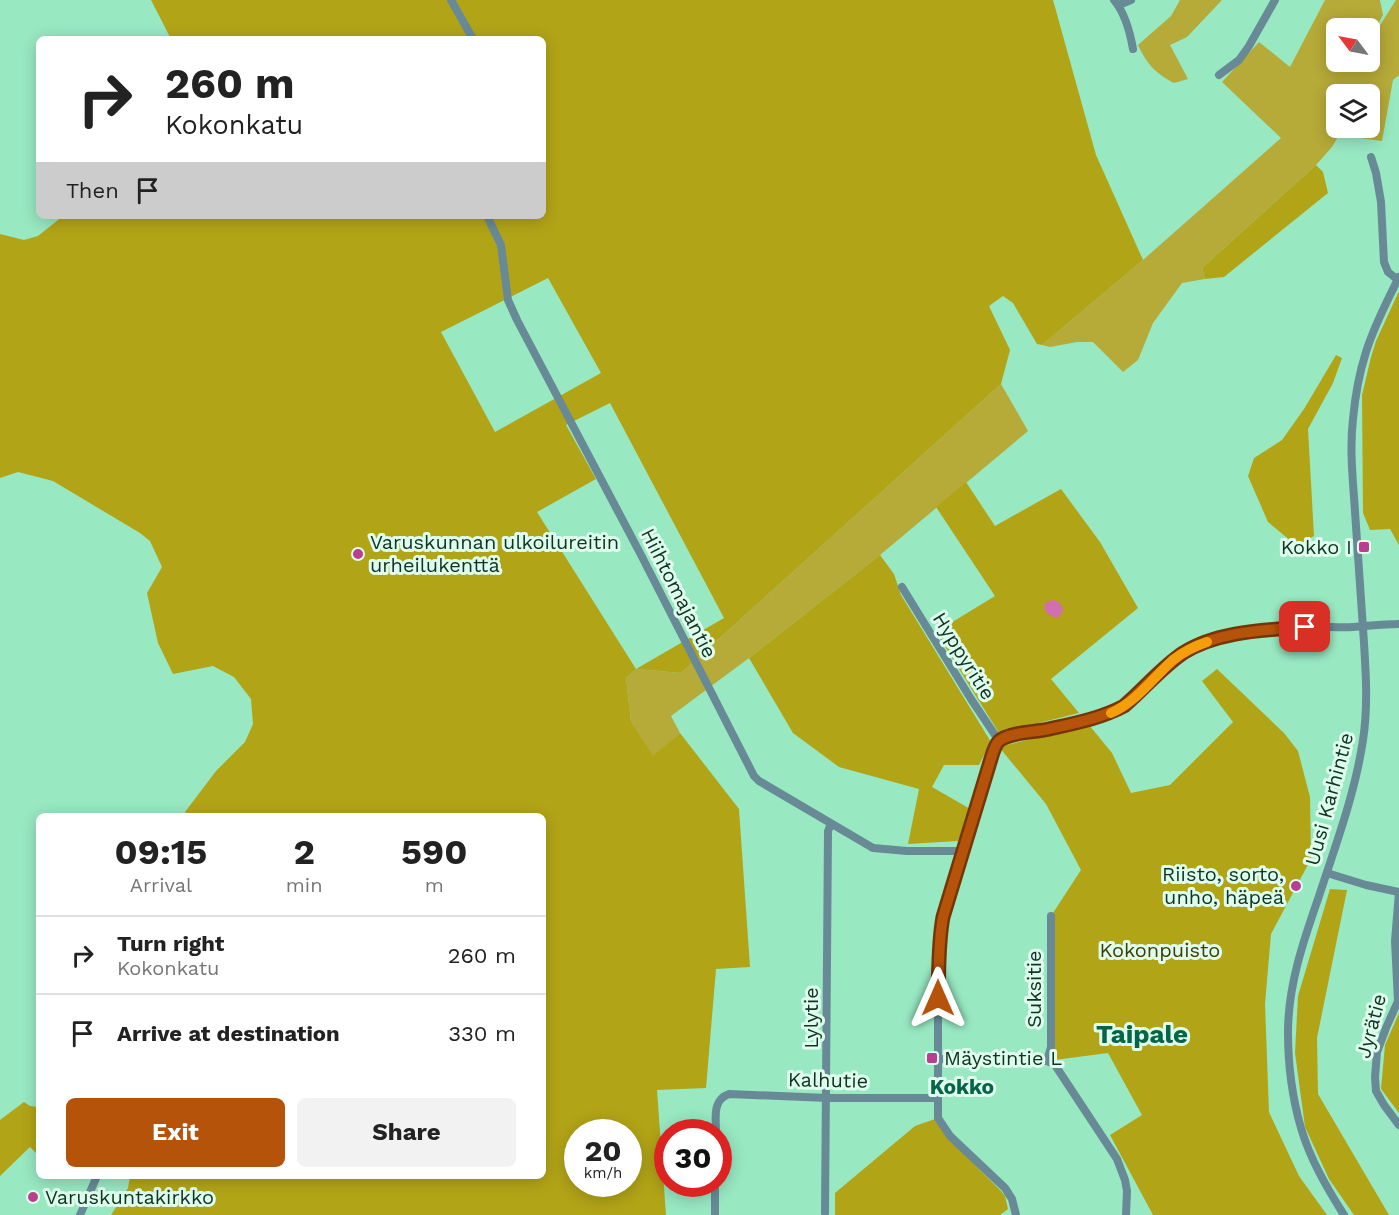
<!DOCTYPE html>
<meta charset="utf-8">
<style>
body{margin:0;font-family:"Work Sans",sans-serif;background:#f2f2f2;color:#222;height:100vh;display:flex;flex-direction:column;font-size:22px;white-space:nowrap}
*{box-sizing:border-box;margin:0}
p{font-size:20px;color:#767676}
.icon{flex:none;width:33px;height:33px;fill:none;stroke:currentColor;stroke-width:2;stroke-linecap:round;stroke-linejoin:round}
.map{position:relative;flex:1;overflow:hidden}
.drawer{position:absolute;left:36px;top:813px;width:510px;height:366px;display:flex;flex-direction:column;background:#fff;border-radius:9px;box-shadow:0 3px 15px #0003}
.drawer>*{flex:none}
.banner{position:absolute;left:36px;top:36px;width:510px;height:183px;border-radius:9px;box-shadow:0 3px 15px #0003;background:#fff;color:#222;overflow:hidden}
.needle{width:39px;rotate:302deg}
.buttons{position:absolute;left:1326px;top:18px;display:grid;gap:12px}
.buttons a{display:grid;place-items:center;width:54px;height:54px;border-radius:9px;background:#fff;box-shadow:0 3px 15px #0003;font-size:30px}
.speed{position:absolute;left:564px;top:1119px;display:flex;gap:12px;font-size:30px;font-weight:700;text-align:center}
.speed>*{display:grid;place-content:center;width:78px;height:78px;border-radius:50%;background:#fff;box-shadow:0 3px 15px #0003;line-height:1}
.speed small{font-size:15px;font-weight:400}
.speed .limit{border:9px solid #d22;background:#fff;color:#111}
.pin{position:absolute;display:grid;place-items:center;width:51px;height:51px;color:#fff;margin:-26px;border-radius:12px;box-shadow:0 3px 9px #0006}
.me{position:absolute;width:66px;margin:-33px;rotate:0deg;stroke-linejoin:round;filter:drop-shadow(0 0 4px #0008)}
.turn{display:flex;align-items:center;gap:21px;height:126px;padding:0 30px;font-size:27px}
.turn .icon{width:78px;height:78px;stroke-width:2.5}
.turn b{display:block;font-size:42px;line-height:51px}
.then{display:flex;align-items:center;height:57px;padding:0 30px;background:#0003;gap:12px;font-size:22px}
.eta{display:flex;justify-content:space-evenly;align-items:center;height:102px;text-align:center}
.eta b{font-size:36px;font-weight:700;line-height:42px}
.primary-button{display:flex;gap:12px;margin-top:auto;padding:12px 30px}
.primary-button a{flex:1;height:69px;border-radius:9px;background:#b45309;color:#fff;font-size:24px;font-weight:700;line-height:69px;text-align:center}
.primary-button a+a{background:#f2f2f2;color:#222}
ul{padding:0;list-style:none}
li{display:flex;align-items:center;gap:18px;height:78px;padding:0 30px;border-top:2px solid #e0e0e0}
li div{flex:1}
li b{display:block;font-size:22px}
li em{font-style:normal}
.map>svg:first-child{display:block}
.green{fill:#b6aa38;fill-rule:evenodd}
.forest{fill:#b2a417;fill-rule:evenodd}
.water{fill:#d26fae}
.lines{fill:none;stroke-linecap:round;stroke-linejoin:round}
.minor{stroke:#688a97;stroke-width:8}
.route-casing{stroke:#753606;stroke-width:15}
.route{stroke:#b45309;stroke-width:10}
.slow{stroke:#f59e0b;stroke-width:10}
.poi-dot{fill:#b83e90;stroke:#defded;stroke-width:2}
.labels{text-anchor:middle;stroke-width:6;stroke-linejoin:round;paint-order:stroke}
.poi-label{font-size:20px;fill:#113324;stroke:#defded;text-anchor:start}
.street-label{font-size:20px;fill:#113324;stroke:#defded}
.park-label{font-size:20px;fill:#413b05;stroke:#defded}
.neighbourhood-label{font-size:21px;font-weight:bold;fill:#056546;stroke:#defded}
.district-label{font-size:26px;font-weight:bold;fill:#056546;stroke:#defded}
</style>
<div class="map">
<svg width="1399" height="1215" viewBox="0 0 1399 1215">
<rect width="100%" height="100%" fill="#98e8c2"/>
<g class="green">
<path d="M1180,0H1222L1187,37L1170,45L1188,79L1174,83C1155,73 1147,64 1138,45L1171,16Z"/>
<path d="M1325,0H1380L1383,15L1370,38V28H1336V62H1355V63L1356,62H1370V41L1396,0H1399V75L1393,80L1382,141L1339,135L1332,147L1316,165L1202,268L1205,279L1182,283L1153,323L1138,360L1123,372L1093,342H1077L1050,347L1042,345L1143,260L1281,138L1222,82L1259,42L1290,67ZM1336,94H1370V128H1336Z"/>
<polygon points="1001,384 1028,431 880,555 749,658 671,716 680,733 653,757 631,721 626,678 636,669 681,673"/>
</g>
<g class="forest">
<path d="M151,0H1053L1096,155L1143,260L1042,345L1037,344L1013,303L1003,296L989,306L1010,350L1001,384L681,673L636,669L626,678L631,721L653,756L680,733L739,809L750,967L716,969L706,1088L657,1090L666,1215H111L128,1188L130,1176H543V816H190L185,812L216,771L245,742L253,724L251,699L234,677L213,666L173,674L158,643L147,593L162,567L150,541L140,533L53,481L18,472L0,478V234L24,240L38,236L63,216H543V39H171ZM548,278L601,373L495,432L441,332ZM610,403L724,618L636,669L537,512L596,479L566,425ZM578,1132H628V1184H578Z"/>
<polygon points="1316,165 1323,172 1328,193 1224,277 1205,279 1202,268"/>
<polygon points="1399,291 1399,545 1390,529 1370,530 1363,513 1362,395 1371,357 1376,341"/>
<polygon points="1336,355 1342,358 1333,383 1308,429 1314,536 1297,546 1268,522 1248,476 1254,458 1282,440 1304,409"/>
<polygon points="966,482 995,526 1061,489 1100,542 1138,608 1051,679 1079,713 999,733 936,632 995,596 936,507"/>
<polygon points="880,555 894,574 901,595 991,742 979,765 944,765 932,787 972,810 958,841 908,844 919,789 839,767 793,733 749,658"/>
<polygon points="1217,669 1284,733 1298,751 1310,797 1311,859 1271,934 1265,1004 1269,1112 1299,1176 1327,1215 1153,1215 1110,1135 1142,1115 1108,1053 1047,1061 1051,916 1081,870 1046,804 999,747 1089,725 1112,753 1131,793 1170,785 1233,722 1202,681"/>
<polygon points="1330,889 1347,890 1317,1038 1318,1094 1389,1215 1354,1215 1329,1179 1305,1127 1295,1053 1298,996"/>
<polygon points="1399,1013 1399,1113 1381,1089 1385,1045"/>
<polygon points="24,1102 30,1106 39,1107 39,1156 30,1147 0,1176 0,1120"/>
<polygon points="935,1119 947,1137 1001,1191 1005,1196 1008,1209 1000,1215 835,1215 835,1193 915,1126"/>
</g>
<path class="water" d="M1053,600C1060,602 1062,604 1063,611L1058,618L1050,616L1044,609L1045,603Z"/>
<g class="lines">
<g class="minor">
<polyline points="451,0 473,39"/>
<path d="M1114,0C1125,13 1130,32 1133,49"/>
<polyline points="1119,5 1131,0"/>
<polyline points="1219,75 1239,60 1249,46 1275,0"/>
<polyline points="1371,157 1376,173 1381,202 1384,262 1388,272 1398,280"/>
<polyline points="487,216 501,245 508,300 517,320 640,553 754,776 759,781 873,848 907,851 964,851"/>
<polyline points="902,587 971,699 999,741"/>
<polyline points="1327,873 1366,885 1399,892"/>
<polyline points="1399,892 1395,941 1398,1001 1386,1028 1377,1052 1375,1077 1376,1091 1384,1105 1399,1125"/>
<polyline points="938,1059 1047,1061 1055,1065 1117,1159 1125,1180 1127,1191 1126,1215"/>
<polyline points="1047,1061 1051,1047 1051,916"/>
<path d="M716,1132C716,1118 712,1100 729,1094L827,1098H937"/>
<polyline points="825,1213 828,831 831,824"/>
<polyline points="80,1215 97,1176"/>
<polyline points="715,1215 715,1184"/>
<path d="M1016,1215L1012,1199L1005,1188L950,1136L938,1118V955L940,934L951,891L974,820L990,762L994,749L999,741L1016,735L1043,730L1106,715L1124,706C1144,689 1163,665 1186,651C1217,633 1271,627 1307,627C1322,626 1338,628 1353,627C1368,626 1384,624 1399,624"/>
<path d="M1344,1215C1327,1188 1310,1159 1301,1128C1292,1097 1288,1064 1288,1032C1288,986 1303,942 1318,899C1335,847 1355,794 1363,740C1368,708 1366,675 1364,643C1361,594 1357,546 1354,497C1352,471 1350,445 1353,419C1355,397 1359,374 1366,352C1374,326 1387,301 1399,277"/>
</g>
</g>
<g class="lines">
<defs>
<path id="route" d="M938,998C939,970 938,944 943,917L990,762C992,756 994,746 999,741C1008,733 1032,732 1044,730C1071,724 1100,719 1124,706C1144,689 1161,668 1183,653C1217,631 1266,630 1305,627"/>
</defs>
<use href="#route" class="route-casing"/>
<use href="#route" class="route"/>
<path class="slow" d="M1111,713C1136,702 1153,678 1173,660C1183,652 1195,646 1207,642"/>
</g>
<g class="poi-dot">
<rect x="1358" y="541" width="12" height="12" rx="3"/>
<circle cx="358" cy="554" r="6"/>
<circle cx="1296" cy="886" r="6"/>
<rect x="926" y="1052" width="12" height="12" rx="3"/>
<circle cx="33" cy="1197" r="6"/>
</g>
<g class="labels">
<g class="poi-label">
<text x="370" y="549">Varuskunnan ulkoilureitin<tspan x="370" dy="23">urheilukenttä</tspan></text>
<text x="1352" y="554" text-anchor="end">Kokko I</text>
<text x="1284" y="881" text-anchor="end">Riisto, sorto,<tspan x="1284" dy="23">unho, häpeä</tspan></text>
<text x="944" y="1065">Mäystintie L</text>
<text x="45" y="1204">Varuskuntakirkko</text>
</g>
<g class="street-label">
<text transform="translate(679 593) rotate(63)" y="7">Hiihtomajantie</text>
<text transform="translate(964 656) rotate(58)" y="7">Hyppyritie</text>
<text transform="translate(1329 799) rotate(-75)" y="7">Uusi Karhintie</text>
<text transform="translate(1034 989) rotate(-90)" y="7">Suksitie</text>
<text transform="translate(811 1018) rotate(-90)" y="7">Lylytie</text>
<text transform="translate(1371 1026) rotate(-75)" y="7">Jyrätie</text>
<text transform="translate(828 1080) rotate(1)" y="7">Kalhutie</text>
</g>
<g class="park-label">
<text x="1160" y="957">Kokonpuisto</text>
</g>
<g class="neighbourhood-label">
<text x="962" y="1094">Kokko</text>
</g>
<g class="district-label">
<text x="1142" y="1043">Taipale</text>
</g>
</g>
</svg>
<div class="buttons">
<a><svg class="needle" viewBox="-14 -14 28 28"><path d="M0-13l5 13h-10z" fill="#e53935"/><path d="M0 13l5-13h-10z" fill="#767676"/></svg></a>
<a><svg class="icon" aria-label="layers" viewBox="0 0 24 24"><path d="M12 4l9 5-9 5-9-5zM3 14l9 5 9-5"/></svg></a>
</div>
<div class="speed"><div>20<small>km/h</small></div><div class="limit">30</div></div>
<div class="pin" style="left:1305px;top:627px;background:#d93025"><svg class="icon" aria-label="arrive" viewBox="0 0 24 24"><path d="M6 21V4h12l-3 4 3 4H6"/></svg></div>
<svg class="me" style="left:938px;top:998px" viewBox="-20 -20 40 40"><path d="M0-17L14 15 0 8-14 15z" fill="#b45309" stroke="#fff" stroke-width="4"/></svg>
<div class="banner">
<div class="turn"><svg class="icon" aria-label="right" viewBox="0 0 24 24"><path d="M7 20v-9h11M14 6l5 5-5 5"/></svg><div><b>260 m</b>Kokonkatu</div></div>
<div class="then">Then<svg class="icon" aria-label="arrive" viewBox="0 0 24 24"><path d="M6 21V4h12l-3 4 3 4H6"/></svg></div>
</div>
<section class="drawer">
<div class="eta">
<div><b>09:15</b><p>Arrival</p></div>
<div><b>2</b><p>min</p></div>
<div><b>590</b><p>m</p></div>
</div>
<ul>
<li><svg class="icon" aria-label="right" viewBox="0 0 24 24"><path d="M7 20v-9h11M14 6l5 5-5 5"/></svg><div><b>Turn right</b><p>Kokonkatu</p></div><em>260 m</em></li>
<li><svg class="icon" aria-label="arrive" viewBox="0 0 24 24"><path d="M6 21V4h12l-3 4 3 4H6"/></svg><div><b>Arrive at destination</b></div><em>330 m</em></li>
</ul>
<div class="primary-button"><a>Exit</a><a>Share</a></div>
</section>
</div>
